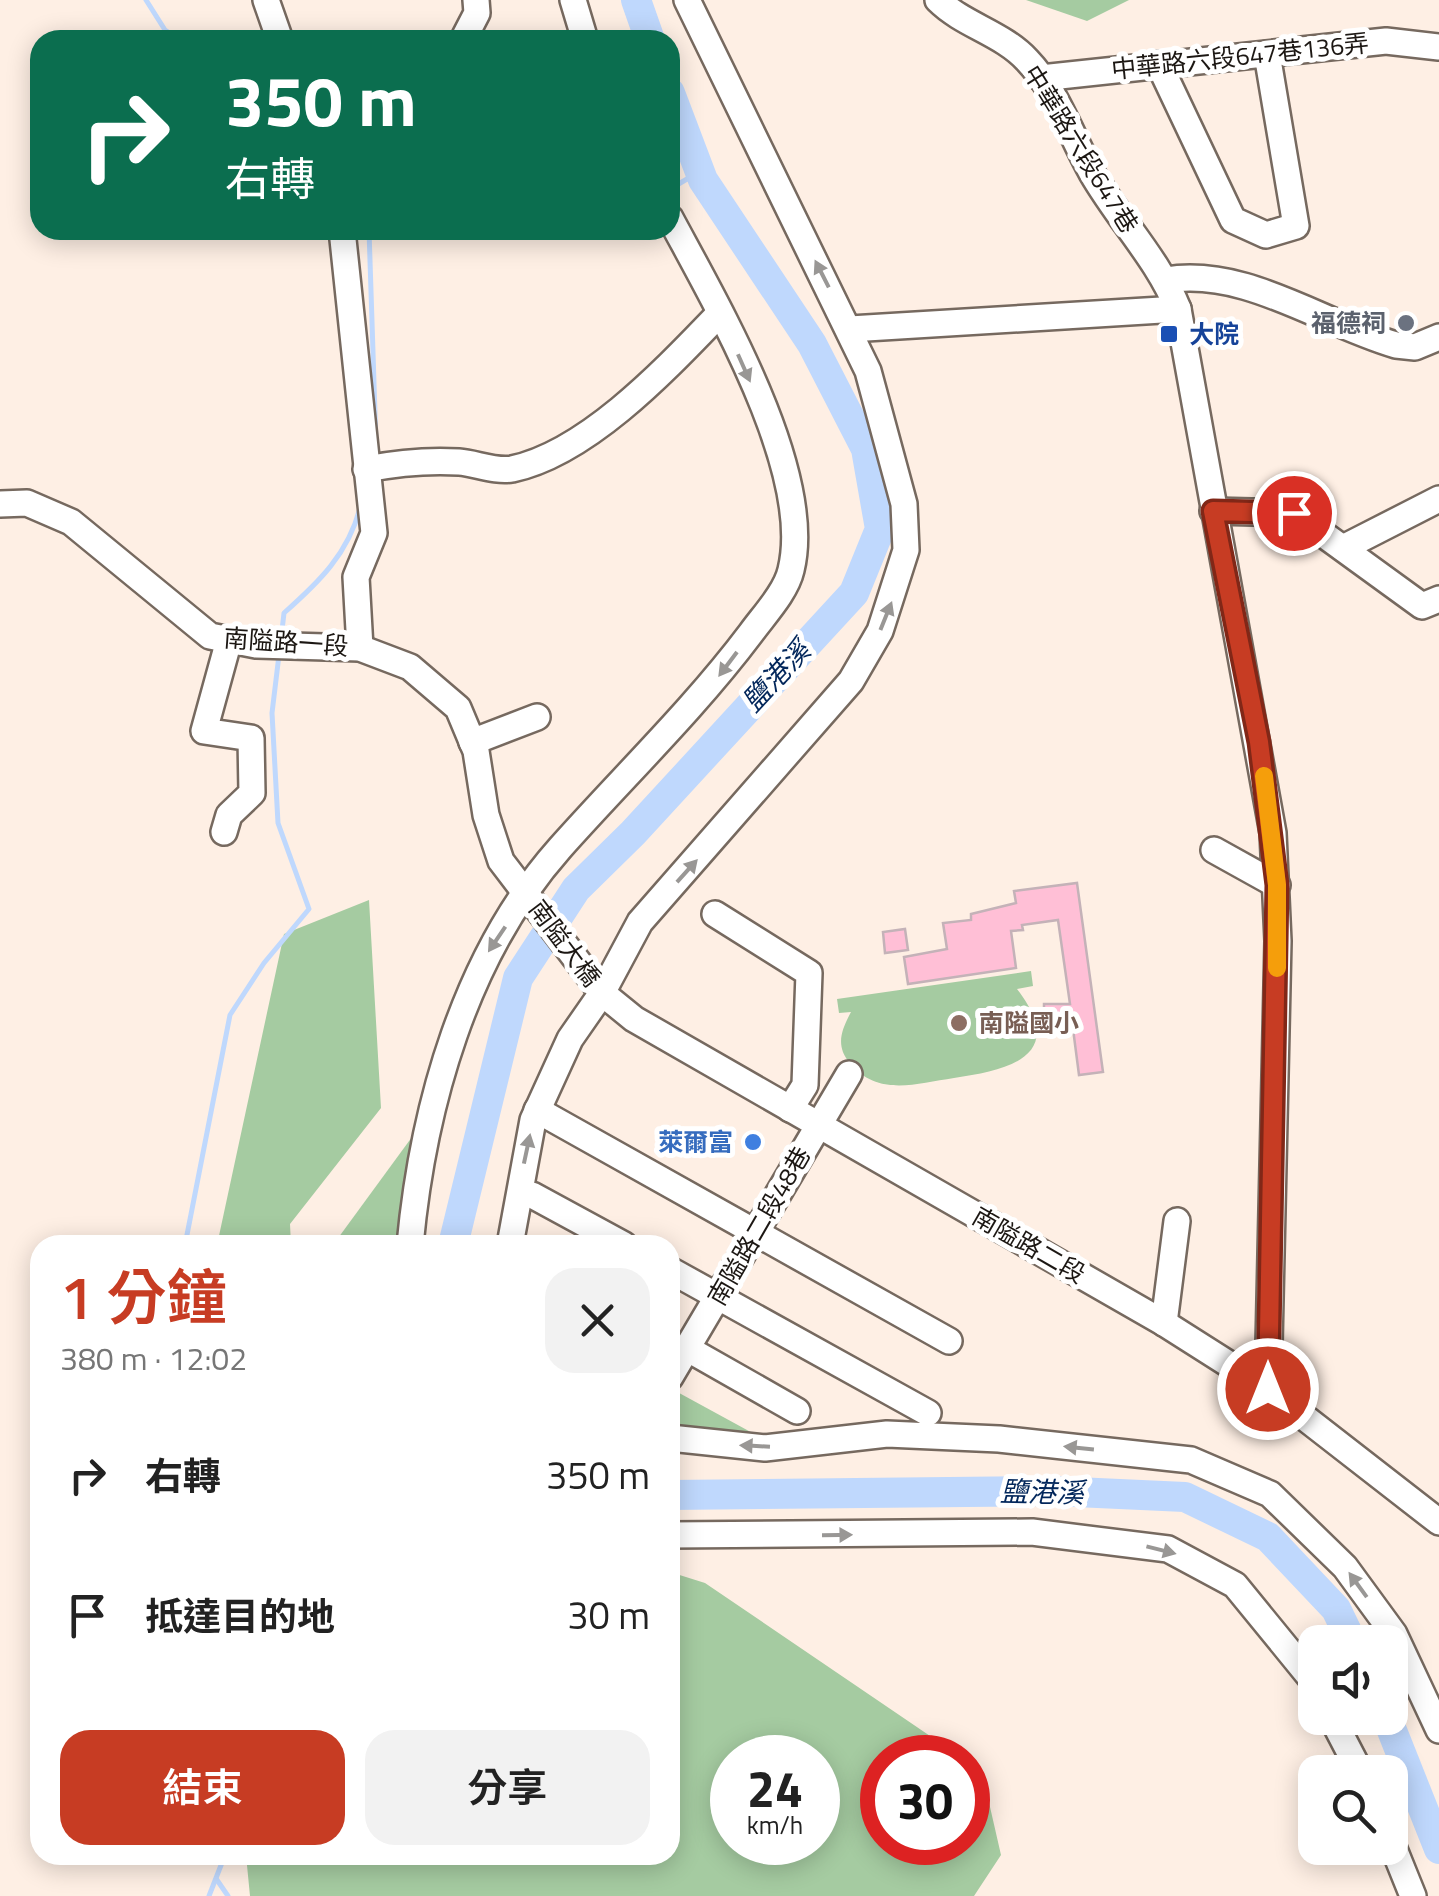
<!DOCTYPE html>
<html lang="zh-TW">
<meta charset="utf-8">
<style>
body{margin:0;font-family:"Titillium Web","Noto Sans TC",sans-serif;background:#f2f2f2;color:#222;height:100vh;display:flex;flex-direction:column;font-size:38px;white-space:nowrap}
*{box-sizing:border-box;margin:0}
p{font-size:32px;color:#767676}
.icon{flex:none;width:55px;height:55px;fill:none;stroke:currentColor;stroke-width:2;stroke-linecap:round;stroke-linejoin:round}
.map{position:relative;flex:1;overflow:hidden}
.details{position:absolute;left:30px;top:1235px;width:650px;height:630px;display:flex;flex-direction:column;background:#fff;border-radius:30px;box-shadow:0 5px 25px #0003}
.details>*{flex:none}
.banner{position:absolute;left:30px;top:30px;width:650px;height:210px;border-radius:30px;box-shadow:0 5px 25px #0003;background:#0b6e4f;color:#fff;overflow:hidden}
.fabs{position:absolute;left:1298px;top:1625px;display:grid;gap:20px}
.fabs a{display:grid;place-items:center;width:110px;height:110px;border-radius:20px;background:#fff;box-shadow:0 5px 25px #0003;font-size:50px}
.speed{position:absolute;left:710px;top:1735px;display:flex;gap:20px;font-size:50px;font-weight:700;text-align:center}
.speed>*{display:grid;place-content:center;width:130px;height:130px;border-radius:50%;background:#fff;box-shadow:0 5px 25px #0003;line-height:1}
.speed small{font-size:25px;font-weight:400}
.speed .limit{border:15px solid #d22;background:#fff;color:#111}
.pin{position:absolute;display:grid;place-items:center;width:85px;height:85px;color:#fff;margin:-42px;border:5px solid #fff;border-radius:50%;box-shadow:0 2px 10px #0007}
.me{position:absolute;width:110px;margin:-55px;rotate:0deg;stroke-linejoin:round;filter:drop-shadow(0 0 8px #0008)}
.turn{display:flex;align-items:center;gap:35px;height:210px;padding:0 30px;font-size:45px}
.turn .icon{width:130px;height:130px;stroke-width:2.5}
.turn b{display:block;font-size:70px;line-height:85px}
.round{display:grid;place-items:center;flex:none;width:105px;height:105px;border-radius:30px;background:#f2f2f2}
.headline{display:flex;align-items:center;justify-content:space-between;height:170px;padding:0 30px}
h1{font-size:60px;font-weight:600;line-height:75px;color:#c73c23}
.action{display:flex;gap:20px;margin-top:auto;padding:20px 30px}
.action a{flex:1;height:115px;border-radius:30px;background:#c73c23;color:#fff;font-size:40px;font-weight:600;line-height:115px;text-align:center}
.action a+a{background:#f2f2f2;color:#222}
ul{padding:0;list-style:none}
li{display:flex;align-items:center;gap:30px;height:140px;padding:0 30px}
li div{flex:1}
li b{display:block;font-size:38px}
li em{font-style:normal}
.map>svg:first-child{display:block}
.green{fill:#a5cba1;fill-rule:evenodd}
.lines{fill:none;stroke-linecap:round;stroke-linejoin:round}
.stream{stroke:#bfd8fd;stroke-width:5}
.river{stroke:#bfd8fd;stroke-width:30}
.building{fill:#ffbfd6;stroke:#c4b2b8;stroke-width:2.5}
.minor-casing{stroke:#76695f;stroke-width:30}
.minor{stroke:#fff;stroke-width:25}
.oneway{fill:#999795}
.route-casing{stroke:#812717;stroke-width:25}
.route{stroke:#c73c23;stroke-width:18}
.slow{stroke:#f59e0b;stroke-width:18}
.worship-dot{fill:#6b7280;stroke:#fff;stroke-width:4}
.transit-dot{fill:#1a4fb4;stroke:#fff;stroke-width:4}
.education-dot{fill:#8d6e63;stroke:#fff;stroke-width:4}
.shop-dot{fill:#3f7fe0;stroke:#fff;stroke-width:4}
.labels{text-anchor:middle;stroke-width:10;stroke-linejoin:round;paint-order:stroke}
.street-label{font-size:25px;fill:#1c1713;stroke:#fff}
.worship-label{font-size:25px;font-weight:bold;fill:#5b616d;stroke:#fff;text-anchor:end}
.transit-label{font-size:25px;font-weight:bold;fill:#164399;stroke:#fff;text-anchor:start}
.education-label{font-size:25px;font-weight:bold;fill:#785e54;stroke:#fff;text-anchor:start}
.shop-label{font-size:25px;font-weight:bold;fill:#366cbe;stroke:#fff;text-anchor:end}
.water-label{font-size:28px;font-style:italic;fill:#03275b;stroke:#fff}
</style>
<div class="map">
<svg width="1439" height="1896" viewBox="0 0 1439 1896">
<rect width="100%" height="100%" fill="#feefe4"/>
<g class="green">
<polygon points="1026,0 1129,0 1087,21"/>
<polygon points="369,900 381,1108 290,1224 291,1245 217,1245 284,934"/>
<path d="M1031,971L1033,986L1017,989C1068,1055 1011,1070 954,1078C914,1084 877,1097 849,1062C835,1045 842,1029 851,1012L839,1013L837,999Z"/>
<polygon points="412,1137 398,1245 333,1245"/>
<polygon points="670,1388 758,1436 670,1430"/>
<path d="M670,1572L705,1583L961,1757L882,1758V1842H968V1762L982,1772L1001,1855L974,1896H250L246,1855H670ZM732,1758H818V1842H732Z"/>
</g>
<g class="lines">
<g class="stream">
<polyline points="146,0 165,30 180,40"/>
<polyline points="670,189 699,172"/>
<polyline points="369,230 376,444"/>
<path d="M281,639L284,613C319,582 348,554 360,508"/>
<polyline points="185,1245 230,1015 264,963 309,909 278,823 272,713 279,655"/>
<polyline points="217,1880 228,1896"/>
<polyline points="209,1896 225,1855"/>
</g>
<g class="river">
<polyline points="636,0 650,40"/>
<polyline points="453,1245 518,978 576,889 633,833 854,593 880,529 866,449 812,344 703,180 670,93"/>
<polyline points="670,1495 1054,1491 1185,1497 1268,1537 1336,1609 1352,1642"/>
<polyline points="1387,1718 1439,1849"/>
</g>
</g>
<g class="building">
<polygon points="1077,883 1103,1072 1079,1075 1072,1021 1044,1021 1044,1004 1070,1004 1058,920 1022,925 1023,930 1011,931 1016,968 908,984 904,957 947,949 943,923 971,920 971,914 1016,903 1014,891"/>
<polygon points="905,929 908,950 885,953 883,932"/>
</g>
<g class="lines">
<defs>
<g id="minor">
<polyline points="266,0 280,40"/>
<polyline points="573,0 585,40"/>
<path d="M938,0C963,25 1002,33 1027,60C1057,91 1071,136 1092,173C1119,220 1158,259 1178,309L1273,833L1278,941L1268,1389"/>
<polyline points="463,40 477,13 476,0"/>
<polyline points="1159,64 1233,220 1266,235 1296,226 1267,54"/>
<polyline points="1041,78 1386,41 1439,47"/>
<polyline points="342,230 374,533 356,577 360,648"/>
<path d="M1166,280C1246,267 1320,323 1396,345L1415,347L1439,337"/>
<polyline points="850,329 1178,309"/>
<path d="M366,469C397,463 427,460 459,462C475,463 495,472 512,469C588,453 667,368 720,313"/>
<polyline points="0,504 27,503 71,522 210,636 256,645 360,648 410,667 458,708 476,751 486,815 501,861 602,993 634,1019 1164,1323 1268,1389 1439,1522"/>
<polyline points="1213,511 1294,513 1422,606 1439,599"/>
<polyline points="1343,548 1439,499"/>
<polyline points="472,742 537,717"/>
<polyline points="224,832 229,815 252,793 251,738 204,731 229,640"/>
<polyline points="1214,850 1277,885"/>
<polyline points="715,914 809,973 805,1085 790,1109"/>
<polyline points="537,1110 949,1341"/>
<polyline points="532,1195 624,1245"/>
<path d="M410,1245C423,1106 465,955 560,848C624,776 693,710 751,633C764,615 786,592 791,570C815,472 716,304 670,218"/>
<polyline points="510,1245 533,1120 570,1039 602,993 640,922 851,681 880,631 906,550 904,504 868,371 687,0"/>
<polyline points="670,1270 928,1413"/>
<polyline points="1164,1323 1177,1221"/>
<polyline points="688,1349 797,1411"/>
<polyline points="670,1377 849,1074"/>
<polyline points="670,1438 765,1448 887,1434 999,1439 1191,1460 1270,1494 1345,1567 1394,1634 1439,1730"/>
<polyline points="670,1535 1032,1532 1168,1549 1235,1585 1315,1683"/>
<polyline points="1332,1718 1360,1772"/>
<polyline points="1390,1839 1413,1896"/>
</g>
</defs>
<use href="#minor" class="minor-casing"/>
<use href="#minor" class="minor"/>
</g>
<defs><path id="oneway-solid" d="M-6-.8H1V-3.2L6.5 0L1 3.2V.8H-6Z" transform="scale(2.5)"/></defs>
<g class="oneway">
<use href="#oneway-solid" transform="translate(822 274) rotate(-117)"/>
<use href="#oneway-solid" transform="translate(744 368) rotate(66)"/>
<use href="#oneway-solid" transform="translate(886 616) rotate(-68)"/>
<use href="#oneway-solid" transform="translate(728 664) rotate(127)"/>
<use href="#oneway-solid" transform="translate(687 871) rotate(-48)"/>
<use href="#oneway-solid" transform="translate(497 939) rotate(124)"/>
<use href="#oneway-solid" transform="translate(527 1149) rotate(-78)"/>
<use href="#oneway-solid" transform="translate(755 1446) rotate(-177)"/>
<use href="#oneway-solid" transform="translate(1079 1448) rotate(-174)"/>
<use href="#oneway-solid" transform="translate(837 1535) rotate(-1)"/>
<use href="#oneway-solid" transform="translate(1161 1550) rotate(14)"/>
<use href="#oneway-solid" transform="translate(1358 1585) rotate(-126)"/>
</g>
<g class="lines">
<defs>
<polyline id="route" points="1268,1389 1277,885 1259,742 1213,511 1294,513"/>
</defs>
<use href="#route" class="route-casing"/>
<use href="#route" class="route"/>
<polyline class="slow" points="1264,776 1277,885 1277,968"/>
</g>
<circle class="worship-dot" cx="1406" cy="323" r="10"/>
<rect class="transit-dot" x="1159" y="324" width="20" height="20" rx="5"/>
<circle class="education-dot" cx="959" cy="1023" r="10"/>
<circle class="shop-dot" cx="753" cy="1142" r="10"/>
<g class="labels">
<g class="street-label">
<text transform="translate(1240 56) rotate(-6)" y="9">中華路六段647巷136弄</text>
<text transform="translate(1081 149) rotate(58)" y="9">中華路六段647巷</text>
<text transform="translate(286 642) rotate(4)" y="9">南隘路一段</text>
<text transform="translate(565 943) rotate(53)" y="9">南隘大橋</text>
<text transform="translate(759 1226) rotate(-60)" y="9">南隘路二段48巷</text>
<text transform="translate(1029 1245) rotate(30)" y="9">南隘路二段</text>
</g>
<g class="worship-label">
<text x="1386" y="332">福德祠</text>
</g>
<g class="transit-label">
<text x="1189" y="343">大院</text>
</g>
<g class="education-label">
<text x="979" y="1032">南隘國小</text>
</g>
<g class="shop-label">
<text x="733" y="1151">萊爾富</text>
</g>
<g class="water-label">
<text transform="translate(776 676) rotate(-47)" y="10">鹽港溪</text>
<text transform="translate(1042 1492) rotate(1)" y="10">鹽港溪</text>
</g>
</g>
</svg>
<div class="fabs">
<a><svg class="icon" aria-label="sound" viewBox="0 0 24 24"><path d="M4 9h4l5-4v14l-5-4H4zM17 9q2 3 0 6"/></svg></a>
<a><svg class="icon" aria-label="search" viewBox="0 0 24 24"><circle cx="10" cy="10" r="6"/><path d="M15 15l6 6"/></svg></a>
</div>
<div class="speed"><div>24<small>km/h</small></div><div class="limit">30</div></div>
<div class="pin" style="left:1294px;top:513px;background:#d93025"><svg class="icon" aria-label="arrive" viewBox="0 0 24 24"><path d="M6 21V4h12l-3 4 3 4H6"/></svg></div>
<svg class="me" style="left:1268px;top:1389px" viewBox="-20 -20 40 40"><circle r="17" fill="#c73c23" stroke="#fff" stroke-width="3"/><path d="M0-11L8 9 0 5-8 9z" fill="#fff"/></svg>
<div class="banner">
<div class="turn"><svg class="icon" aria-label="right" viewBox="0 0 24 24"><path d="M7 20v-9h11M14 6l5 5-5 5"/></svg><div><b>350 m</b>右轉</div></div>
</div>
<section class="details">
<div class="headline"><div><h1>1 分鐘</h1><p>380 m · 12:02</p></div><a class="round"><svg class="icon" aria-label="close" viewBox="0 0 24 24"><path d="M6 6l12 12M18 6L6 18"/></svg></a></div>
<ul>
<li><svg class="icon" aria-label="right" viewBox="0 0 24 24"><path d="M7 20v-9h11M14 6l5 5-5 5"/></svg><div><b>右轉</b></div><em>350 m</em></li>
<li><svg class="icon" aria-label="arrive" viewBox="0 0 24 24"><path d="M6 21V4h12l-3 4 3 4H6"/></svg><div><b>抵達目的地</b></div><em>30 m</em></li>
</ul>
<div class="action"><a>結束</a><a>分享</a></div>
</section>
</div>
